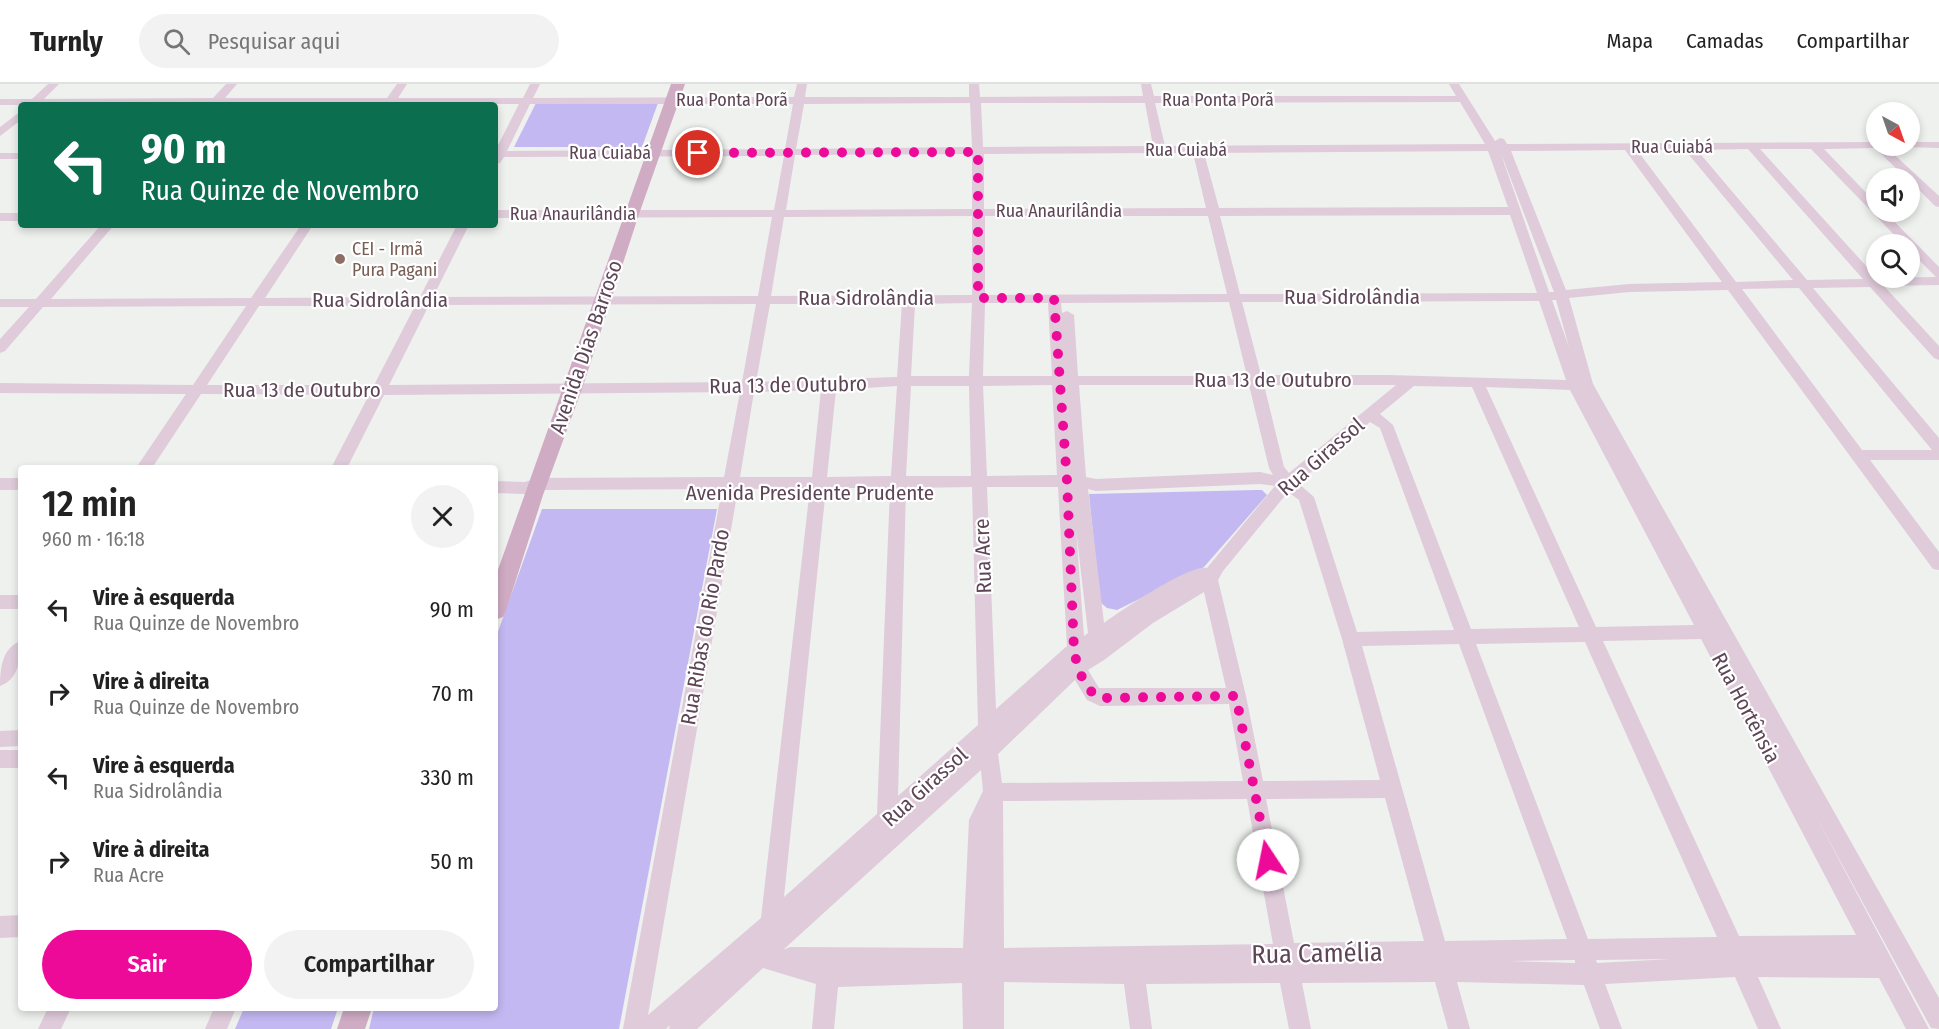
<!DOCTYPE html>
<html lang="pt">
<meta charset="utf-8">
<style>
body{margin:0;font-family:"Fira Sans Condensed",sans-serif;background:#f2f2f2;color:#222;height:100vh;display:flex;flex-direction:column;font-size:22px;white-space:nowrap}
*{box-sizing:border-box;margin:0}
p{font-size:20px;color:#767676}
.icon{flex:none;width:33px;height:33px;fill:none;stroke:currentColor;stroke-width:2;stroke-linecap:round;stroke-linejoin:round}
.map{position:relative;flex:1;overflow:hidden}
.drawer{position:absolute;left:18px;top:381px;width:480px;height:546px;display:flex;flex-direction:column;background:#fff;border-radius:6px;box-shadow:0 3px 9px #0003}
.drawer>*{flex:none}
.top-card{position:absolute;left:18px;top:18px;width:480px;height:126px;border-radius:6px;box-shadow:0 3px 9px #0003;background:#0b6e4f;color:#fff;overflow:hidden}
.needle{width:39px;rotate:140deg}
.buttons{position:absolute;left:1866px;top:18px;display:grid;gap:12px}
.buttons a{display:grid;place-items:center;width:54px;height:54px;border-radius:50%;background:#fff;box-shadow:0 3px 9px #0003;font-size:30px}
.pin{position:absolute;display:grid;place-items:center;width:51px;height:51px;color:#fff;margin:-26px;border:3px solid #fff;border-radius:50%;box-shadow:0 2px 6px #0007}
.me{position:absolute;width:66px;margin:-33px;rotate:349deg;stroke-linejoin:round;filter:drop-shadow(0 0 4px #0008)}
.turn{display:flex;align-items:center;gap:21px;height:126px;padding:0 24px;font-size:27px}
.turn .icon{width:78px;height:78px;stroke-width:2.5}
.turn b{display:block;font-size:42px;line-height:51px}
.round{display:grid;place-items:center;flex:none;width:63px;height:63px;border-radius:32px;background:#f2f2f2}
.summary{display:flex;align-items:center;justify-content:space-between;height:102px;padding:0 24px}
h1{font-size:36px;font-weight:600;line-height:45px}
.action{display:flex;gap:12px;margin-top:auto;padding:12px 24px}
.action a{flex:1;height:69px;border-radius:36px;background:#ee0a98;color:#fff;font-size:24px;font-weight:600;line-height:69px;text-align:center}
.action a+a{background:#f2f2f2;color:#222}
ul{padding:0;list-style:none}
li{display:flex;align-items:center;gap:18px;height:84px;padding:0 24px}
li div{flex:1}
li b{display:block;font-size:22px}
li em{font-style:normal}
header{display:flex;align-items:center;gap:36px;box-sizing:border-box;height:84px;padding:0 30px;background:#fff;border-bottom:2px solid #e0e0e0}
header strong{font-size:28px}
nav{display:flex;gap:33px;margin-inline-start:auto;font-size:21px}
.search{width:420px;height:54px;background:#f2f2f2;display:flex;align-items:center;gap:15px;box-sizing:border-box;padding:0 21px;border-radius:33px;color:#767676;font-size:22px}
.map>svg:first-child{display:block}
.green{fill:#c4b8f2}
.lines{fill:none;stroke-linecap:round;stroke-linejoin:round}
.minor{fill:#dfcbda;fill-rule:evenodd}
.major{fill:#cfabc4;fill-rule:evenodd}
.route{stroke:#ee0a98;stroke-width:10;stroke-dasharray:0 18}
.education-dot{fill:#8d6e63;stroke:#fff;stroke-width:2}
.labels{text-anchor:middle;stroke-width:4.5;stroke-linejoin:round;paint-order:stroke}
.far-street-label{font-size:18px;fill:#5d4556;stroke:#fff}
.far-education-label{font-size:18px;fill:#785e54;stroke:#fff;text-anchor:start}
.street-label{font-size:21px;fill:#5d4556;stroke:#fff}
.near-street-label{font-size:26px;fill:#5d4556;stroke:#fff}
</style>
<header>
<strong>Turnly</strong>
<div class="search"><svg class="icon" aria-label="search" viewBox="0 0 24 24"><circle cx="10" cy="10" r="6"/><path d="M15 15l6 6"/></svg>Pesquisar aqui</div>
<nav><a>Mapa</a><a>Camadas</a><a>Compartilhar</a></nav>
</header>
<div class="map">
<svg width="1939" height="945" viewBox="0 0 1939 945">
<rect width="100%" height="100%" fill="#eef1ee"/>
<g class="green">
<polygon points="536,19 658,19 642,63 514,63"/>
<polygon points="1256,406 1262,406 1267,411 1204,483 1117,526 1107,524 1100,518 1089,410"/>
<polygon points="542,425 717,425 619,945 369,945 374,924 495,924 495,556"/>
<polygon points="244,924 338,924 331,945 235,945"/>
</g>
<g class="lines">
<g class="minor">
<path d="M48,0H59L44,15L213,14L226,0H237L225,14H387L397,0H407L398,14H523L530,0H540L533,14L794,13L797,0H807L805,13H969V0H979L980,13L1143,12L1141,0H1151L1154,12H1456L1449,0H1459L1495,57L1500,54L1504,55L1507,60L1876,58V62H1885L1939,112V123L1935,122L1910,97V94H1906L1875,64L1824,65L1876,119V128H1885L1939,183V201L1884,202L1939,262V276L1934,274L1870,203L1813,204L1939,354V376H1870L1939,468V486L1933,485L1728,206L1629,208L1569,214L1593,300L1939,914V945L1931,944L1813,727L1929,945H1906L1879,894L1758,893L1781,945H1758L1735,893L1605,900L1622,945H1600L1584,901L1457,898L1470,945H1448L1435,898L1302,899L1311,945H1289L1280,899L1146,900L1152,945H1130L1124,900L1004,898V945H963L962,899L838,903L834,945H812L816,900L763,884L697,945H669L670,941L666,945H623L722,405L538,406L525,410L495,409V397L525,398L538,394L724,393L740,308L384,311L347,384H331L369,311L201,310L152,384H136L186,310L0,309V299L193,301L246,222L43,223L5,267L0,269V255L29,223H0V215H36L101,141H114L51,215L251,214L301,141H313L265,214L420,213L457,141H469L433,213L758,212L772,133L495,134V126H774L784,72L504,73L500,79L495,80V67L519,20L0,21V15H32ZM1460,18L1485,60L1165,62L1155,19ZM970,19L972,63L796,65L804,20ZM981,19H1145L1153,62L983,63ZM530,20H793L785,65L507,67ZM1748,65L1863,195L1807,196L1697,66ZM1760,65H1811L1903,160H1910V167L1936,193L1877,194ZM1625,66L1722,198L1629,200L1566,206L1511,67ZM1637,66H1685L1793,196L1736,198ZM1488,67L1508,123L1219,124L1204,69ZM1156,69H1193L1206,124L984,125V70ZM972,70V125L786,126L795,71ZM1501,70L1504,77L1554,208H1549ZM1510,131L1537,209L1240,210L1220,132ZM972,132V211L771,212L784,133ZM985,132H1208L1227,210L985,211ZM1799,204L1932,366H1862L1742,205ZM1552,216H1556L1569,263ZM1539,217L1566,296L1387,291H1261L1242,218ZM1229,218L1247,292H1078L1074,231L1067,227L1062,229L1061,219ZM972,219L969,292H911L915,220ZM985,219H1048L1052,292H983ZM756,220L742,298L389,301L429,221ZM770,220H902L897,293L756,298ZM259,222H415L374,301H207ZM1052,301L1057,391L987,392L983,302ZM1079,301H1249L1269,384L1273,391L1260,388L1096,395L1086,393ZM1264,301H1396L1289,389L1284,383ZM897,302L891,392L827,393L836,306ZM911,302H969L971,392H906ZM1414,302L1472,303L1579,543L1471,545L1393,341L1380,330ZM1486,303L1570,306L1694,541L1596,543ZM821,306L812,393H740L754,308ZM1370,338L1380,344L1454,546L1357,548L1314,413L1298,399ZM1260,400L1275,402L1207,484C1191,479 1120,527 1104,539L1088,405L1096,407ZM972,403L978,641L898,712L906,404ZM987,403H1058L1067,562L996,625ZM810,404L761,834L648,931L738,405ZM826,404H890L877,730L784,813ZM1288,408L1299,416L1342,555L1380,696L1263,697L1246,612L1218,496L1223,487ZM1076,445L1088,549L1084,552ZM1204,508L1226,604H1099L1088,586L1104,576L1153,539ZM1701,555L1856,851L1739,852L1603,557ZM1585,558L1717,853L1588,855L1476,560ZM1459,560L1567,855L1445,857L1362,562ZM1075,596L1087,616L1100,622L1229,620L1243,697L1002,699L998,670ZM981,686L983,707L969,736L963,864L790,863L783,866ZM1385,714L1424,857L1294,859L1266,715ZM1247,715L1273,860L1004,864L1003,717ZM1671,875L1597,879L1596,876ZM1575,876V879L1508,877Z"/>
<polygon points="21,27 21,36 0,52 0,43"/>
<polygon points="1910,58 1939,58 1939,64 1906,63 1905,62 1910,62"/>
<rect x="0" y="69" width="21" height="6"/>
<rect x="0" y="129" width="21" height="8"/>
<rect x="0" y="394" width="21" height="12"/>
<rect x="0" y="511" width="21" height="14"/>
<path d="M21,557C21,574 19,595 0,602C0,585 2,563 21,557Z"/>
<polygon points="21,646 21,662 0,663 0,647"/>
<rect x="0" y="666" width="21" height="18"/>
<polygon points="21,831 21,853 0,854 0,832"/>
<polygon points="48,924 71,924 61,945 38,945"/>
<polygon points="214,924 236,924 227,945 205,945"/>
</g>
<g class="major">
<polygon points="671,0 685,0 639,130 582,305 543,411 506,527 503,533 495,536 495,494"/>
<polygon points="344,924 372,924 365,945 337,945"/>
</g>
</g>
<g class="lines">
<path class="route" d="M698,69L978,68V214H1054L1067,397L1074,566C1077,583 1084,606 1100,614L1236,612L1268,776"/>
</g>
<circle class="education-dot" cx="340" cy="175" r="6"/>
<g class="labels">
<g class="far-street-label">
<text x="732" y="22">Rua Ponta Porã</text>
<text x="1218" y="22">Rua Ponta Porã</text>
<text x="1672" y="69">Rua Cuiabá</text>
<text x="1186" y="72">Rua Cuiabá</text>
<text x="610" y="75">Rua Cuiabá</text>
<text x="1059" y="133">Rua Anaurilândia</text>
<text x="573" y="136">Rua Anaurilândia</text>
</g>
<g class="far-education-label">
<text x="352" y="171">CEI - Irmã<tspan x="352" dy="21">Pura Pagani</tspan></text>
</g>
<g class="street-label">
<text x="1352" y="220">Rua Sidrolândia</text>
<text x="866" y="221">Rua Sidrolândia</text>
<text x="380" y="223">Rua Sidrolândia</text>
<text transform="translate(586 263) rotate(-71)" y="7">Avenida Dias Barroso</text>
<text x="1273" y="303">Rua 13 de Outubro</text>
<text transform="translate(788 301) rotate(-1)" y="7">Rua 13 de Outubro</text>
<text x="302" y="313">Rua 13 de Outubro</text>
<text transform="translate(1321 373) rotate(-41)" y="7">Rua Girassol</text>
<text x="810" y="416">Avenida Presidente Prudente</text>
<text transform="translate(983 472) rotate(-92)" y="7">Rua Acre</text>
<text transform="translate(705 543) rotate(-80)" y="7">Rua Ribas do Rio Pardo</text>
<text transform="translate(1746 624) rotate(62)" y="7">Rua Hortênsia</text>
<text transform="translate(925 703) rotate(-42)" y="7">Rua Girassol</text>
</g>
<g class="near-street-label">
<text transform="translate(1317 869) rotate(-1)" y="9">Rua Camélia</text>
</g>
</g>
</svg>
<div class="buttons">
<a><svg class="needle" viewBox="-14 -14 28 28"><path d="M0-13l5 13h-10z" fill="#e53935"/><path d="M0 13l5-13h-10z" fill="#767676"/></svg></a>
<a><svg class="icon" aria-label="sound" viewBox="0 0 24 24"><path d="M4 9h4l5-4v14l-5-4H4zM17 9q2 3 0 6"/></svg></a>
<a><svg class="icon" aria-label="search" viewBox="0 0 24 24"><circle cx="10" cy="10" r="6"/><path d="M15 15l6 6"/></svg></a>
</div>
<div class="pin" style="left:698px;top:69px;background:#d93025"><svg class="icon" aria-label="arrive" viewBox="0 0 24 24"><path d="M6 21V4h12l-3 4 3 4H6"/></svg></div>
<svg class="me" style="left:1268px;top:776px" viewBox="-20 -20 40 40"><circle r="19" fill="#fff"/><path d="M0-13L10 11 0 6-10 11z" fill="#ee0a98"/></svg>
<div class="top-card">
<div class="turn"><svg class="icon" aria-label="left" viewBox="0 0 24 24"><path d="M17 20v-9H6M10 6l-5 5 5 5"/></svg><div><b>90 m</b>Rua Quinze de Novembro</div></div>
</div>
<section class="drawer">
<div class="summary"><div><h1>12 min</h1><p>960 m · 16:18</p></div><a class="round"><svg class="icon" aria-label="close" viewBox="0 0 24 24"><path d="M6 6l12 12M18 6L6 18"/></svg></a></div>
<ul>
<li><svg class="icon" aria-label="left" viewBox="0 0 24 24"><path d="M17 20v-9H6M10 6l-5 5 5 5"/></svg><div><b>Vire à esquerda</b><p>Rua Quinze de Novembro</p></div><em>90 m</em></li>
<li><svg class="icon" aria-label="right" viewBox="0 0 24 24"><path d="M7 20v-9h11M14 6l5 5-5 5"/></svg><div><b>Vire à direita</b><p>Rua Quinze de Novembro</p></div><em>70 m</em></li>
<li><svg class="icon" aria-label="left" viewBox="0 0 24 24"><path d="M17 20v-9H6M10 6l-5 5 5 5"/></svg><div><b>Vire à esquerda</b><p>Rua Sidrolândia</p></div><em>330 m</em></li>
<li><svg class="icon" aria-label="right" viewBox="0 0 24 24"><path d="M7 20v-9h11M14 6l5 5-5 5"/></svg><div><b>Vire à direita</b><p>Rua Acre</p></div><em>50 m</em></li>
</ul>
<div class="action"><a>Sair</a><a>Compartilhar</a></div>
</section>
</div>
